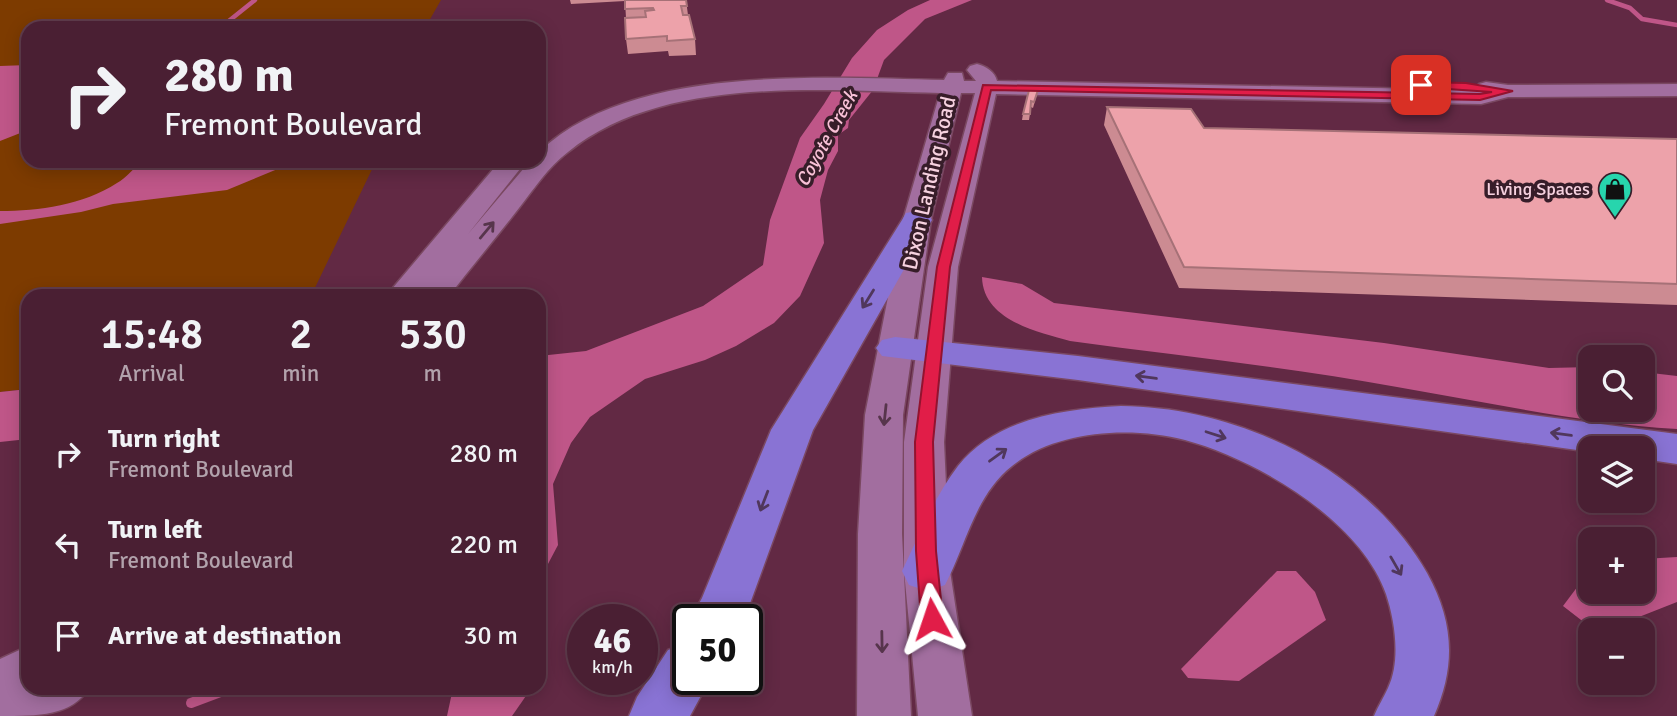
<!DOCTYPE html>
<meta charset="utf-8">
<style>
body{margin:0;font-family:Signika,sans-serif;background:#542c3f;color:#f1f3f6;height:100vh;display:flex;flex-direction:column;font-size:26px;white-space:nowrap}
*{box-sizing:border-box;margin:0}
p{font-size:23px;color:#b2a2ac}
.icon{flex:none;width:38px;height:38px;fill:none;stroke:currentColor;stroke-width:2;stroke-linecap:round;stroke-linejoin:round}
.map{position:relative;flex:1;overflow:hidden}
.drawer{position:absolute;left:21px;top:289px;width:525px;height:406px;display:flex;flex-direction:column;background:#4a1f33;border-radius:21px;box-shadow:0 4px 18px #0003,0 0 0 2px #613d4e}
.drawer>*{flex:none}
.banner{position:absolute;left:21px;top:21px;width:525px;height:147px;border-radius:21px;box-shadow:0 4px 18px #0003,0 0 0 2px #613d4e;background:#4a1f33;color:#f1f3f6;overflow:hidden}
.buttons{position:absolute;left:1578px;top:345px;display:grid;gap:14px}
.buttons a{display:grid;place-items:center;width:77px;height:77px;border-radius:14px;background:#4a1f33;box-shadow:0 4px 18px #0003,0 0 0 2px #613d4e;font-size:35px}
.speed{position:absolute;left:567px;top:604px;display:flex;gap:14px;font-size:35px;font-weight:700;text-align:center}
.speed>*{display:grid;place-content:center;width:91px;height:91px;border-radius:50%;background:#4a1f33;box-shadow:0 4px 18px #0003,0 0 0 2px #613d4e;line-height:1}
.speed small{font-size:18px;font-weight:400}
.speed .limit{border:4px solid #111;border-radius:10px;background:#fff;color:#111}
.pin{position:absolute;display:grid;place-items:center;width:60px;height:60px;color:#fff;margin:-30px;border-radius:14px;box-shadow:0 4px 10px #0006}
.me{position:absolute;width:77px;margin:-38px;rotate:355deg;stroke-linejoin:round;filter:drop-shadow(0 0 5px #0008)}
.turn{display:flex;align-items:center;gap:24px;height:147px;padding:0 28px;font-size:32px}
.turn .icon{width:91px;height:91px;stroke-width:2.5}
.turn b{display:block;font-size:49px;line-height:60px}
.eta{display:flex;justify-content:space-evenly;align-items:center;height:119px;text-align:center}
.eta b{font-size:42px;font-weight:600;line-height:49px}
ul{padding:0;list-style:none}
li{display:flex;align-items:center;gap:21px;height:91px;padding:0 28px}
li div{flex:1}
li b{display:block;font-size:26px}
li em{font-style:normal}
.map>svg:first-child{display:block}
.green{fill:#7d3b00}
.water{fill:#bf5688}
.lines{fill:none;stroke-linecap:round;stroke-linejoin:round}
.stream-far1{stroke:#bf5688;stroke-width:4.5}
.stream{stroke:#bf5688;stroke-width:10}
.secondary-casing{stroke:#7a4861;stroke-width:3}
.motorway-casing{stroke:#7a4861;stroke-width:3}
.secondary{fill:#a26e9f;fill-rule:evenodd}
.motorway{fill:#8973d4;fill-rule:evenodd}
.wall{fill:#cc8b92}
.building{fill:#eda2aa;stroke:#a67177;stroke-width:2}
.oneway{stroke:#57354c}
.oneway2{stroke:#50375c}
.route{fill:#e11d48;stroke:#92132f;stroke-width:2}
.labels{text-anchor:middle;stroke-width:7;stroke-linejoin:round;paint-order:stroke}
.far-poi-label{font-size:18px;fill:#f6d1df;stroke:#371d29;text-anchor:end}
.far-water-label{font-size:19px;font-style:italic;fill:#f9c1d7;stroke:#371d29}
.street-label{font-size:21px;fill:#f6d1df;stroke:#371d29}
</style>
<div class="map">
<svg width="1677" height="716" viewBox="0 0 1677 716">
<rect width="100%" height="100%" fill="#622944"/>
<polygon class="green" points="0,0 441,0 425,28 28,28 28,161 376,161 311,296 28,296 28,389 0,392"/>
<g class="water">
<polygon points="930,0 972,0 925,19 884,60 873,90 849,120 848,128 838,135 838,151 828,170 820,200 824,243 800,296 774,323 736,346 705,360 645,379 590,417 571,443 553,484 558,545 539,581 539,356 586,351 703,306 763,265 770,220 800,138 824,104 852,58 877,30 908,10"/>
<polygon points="28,65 28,130 0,141 0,66"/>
<path d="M142,161H297L227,190L113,204L81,212L0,224V211C39,211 83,205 117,183C126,178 134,168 142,161Z"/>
<path d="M982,277L1022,284L1054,303L1384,343L1549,368L1591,367V410H1643V372L1677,376V429C1582,423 1490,403 1397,387C1289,367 1179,356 1070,341C1037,332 983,320 982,277Z"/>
<polygon points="28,389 28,439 0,442 0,392"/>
<polygon points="1677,557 1677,602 1606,630 1594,630 1563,606 1578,586 1591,578 1591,592 1643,592 1643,559"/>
<polygon points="1277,571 1296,571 1315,592 1326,620 1239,681 1188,678 1181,669"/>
<polygon points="453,688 528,688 528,693 512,716 447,716"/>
</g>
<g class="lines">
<g class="stream-far1">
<polyline points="1607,0 1630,8 1642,19 1677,25"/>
<polyline points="220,28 255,0"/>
</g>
<polyline class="stream" points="191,703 231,688"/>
<defs>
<g id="secondary">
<path d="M977,64C986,66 995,72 997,81L1477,90L1475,88L1479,84L1486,82L1508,85L1677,84V96L1508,97L1481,104L996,94L958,267L944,442L950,571L972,716H918L904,571V442L928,267L975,93H961L931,220L903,415L902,534L911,716H857L858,534L865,415L903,220L940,93C824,91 664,74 568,152C548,167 534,189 519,208C496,238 472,266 449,296H386L500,161H521L524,164L468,234L530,161H539V152C632,63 824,78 944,80L948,73H962L964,81H976L967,70L970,66Z"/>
<path d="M28,646V688H89C72,716 38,716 0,716V659Z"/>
</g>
<g id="motorway">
<polygon points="917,211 928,213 932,220 813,430 744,620 690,620 702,598 771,430 902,220 906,213"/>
<polygon points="895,337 1078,356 1677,434 1677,464 1643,459 1643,448 1591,448 1591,452 1078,380 882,356 876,348 882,340"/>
<path d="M1121,406C1239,407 1368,469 1427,573C1454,622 1456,666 1434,716H1374C1378,706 1384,697 1388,688C1401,661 1395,621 1386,594C1360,520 1256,459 1185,440C1131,426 1056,430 1012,466C975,495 966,545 945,585L927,591L909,585L902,571C919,536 934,497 958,466C996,418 1064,409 1121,406Z"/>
<polygon points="688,643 688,679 710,679 690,716 629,716 637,697 668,650"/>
</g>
</defs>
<use href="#secondary" class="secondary-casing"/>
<use href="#motorway" class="motorway-casing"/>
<use href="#secondary" class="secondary"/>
<use href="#motorway" class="motorway"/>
</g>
<g class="wall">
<polygon points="570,0 686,0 688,15 695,39 696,55 669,56 668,51 628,54 626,39 626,18 625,1 571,4"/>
<polygon points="1039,87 1033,108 1031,107 1029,120 1022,120 1023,114"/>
<polygon points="1107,107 1204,128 1677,139 1677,305 1179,288 1104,125"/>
</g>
<g class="building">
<polygon points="625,0 686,0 687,6 681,6 683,15 689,15 695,39 667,41 667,36 626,39 625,18 646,17 645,11 654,10 653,8 625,9"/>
<polygon points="1030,86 1039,87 1034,102 1031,101 1030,114 1023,114"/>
<polygon points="1107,107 1191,109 1204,128 1677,139 1677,284 1184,267"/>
</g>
<defs><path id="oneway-shaft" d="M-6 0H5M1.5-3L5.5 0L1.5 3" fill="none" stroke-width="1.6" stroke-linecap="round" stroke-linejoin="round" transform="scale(1.75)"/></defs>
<g class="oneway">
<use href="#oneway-shaft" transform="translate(487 230) rotate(-50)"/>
<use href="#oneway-shaft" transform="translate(885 415) rotate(96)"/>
<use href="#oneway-shaft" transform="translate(882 642) rotate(89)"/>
</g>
<g class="oneway2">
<use href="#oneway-shaft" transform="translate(868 299) rotate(122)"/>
<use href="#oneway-shaft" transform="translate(1146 377) rotate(-172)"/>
<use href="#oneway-shaft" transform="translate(1561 434) rotate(-172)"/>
<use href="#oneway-shaft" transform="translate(1216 435) rotate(18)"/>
<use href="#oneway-shaft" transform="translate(998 455) rotate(-36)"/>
<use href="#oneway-shaft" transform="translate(764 501) rotate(111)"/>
<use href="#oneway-shaft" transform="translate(1396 566) rotate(60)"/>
</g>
<polygon class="route" points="1421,82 1466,83 1513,91 1480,100 991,90 950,267 933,442 936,551 943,619 939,626 932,628 924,626 921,619 916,551 915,442 937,267 983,85 1480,94 1492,92 1418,87 1418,83"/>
<defs>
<symbol id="shop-pin" viewBox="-11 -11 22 30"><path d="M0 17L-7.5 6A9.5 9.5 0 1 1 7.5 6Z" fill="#27d5ad" stroke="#371d29"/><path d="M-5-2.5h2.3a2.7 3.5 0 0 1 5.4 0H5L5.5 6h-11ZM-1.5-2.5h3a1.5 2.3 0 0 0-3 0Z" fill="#111"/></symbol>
</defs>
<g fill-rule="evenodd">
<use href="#shop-pin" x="1596" y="170" width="38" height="52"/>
</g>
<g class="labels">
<g class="far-poi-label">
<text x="1590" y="195">Living Spaces</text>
</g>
<g class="far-water-label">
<text transform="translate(826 138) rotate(-61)" y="7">Coyote Creek</text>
</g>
<g class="street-label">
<text transform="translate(929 183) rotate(-77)" y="7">Dixon Landing Road</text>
</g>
</g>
</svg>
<div class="buttons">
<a><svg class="icon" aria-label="search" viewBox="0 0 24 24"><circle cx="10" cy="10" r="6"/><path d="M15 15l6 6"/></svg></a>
<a><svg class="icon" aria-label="layers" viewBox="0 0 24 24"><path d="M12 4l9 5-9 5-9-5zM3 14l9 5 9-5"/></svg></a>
<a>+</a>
<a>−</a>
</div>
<div class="speed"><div>46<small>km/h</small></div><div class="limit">50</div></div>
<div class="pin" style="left:1421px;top:85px;background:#d93025"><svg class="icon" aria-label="arrive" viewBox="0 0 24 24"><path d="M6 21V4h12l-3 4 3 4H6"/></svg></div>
<svg class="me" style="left:932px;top:619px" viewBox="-20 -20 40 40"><path d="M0-17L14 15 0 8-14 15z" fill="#e11d48" stroke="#fff" stroke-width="4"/></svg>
<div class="banner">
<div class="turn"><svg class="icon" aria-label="right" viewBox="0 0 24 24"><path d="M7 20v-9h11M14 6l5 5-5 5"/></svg><div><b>280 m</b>Fremont Boulevard</div></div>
</div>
<section class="drawer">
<div class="eta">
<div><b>15:48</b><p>Arrival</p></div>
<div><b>2</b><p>min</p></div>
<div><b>530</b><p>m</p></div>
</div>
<ul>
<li><svg class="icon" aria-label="right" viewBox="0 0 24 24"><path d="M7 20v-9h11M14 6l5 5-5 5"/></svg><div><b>Turn right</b><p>Fremont Boulevard</p></div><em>280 m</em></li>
<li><svg class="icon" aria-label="left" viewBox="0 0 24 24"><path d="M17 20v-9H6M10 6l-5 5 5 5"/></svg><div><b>Turn left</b><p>Fremont Boulevard</p></div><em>220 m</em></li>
<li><svg class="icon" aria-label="arrive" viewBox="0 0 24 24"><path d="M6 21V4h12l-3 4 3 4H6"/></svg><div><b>Arrive at destination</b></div><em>30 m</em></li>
</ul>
</section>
</div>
